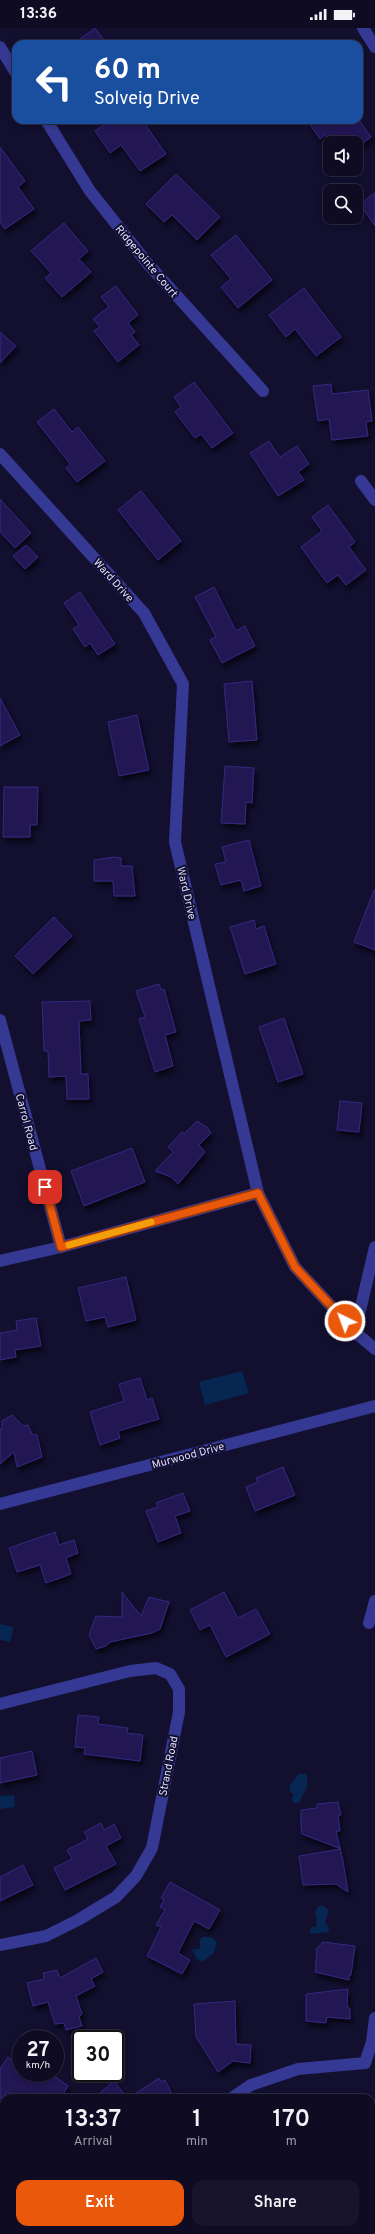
<!DOCTYPE html>
<style>
body{margin:0;font-family:Overpass,sans-serif;background:#17142b;color:#f1f3f6;height:100vh;display:flex;flex-direction:column;font-size:15px;white-space:nowrap}
*{box-sizing:border-box;margin:0}
p{font-size:13px;color:#9b9ba6}
.icon{flex:none;width:22px;height:22px;fill:none;stroke:currentColor;stroke-width:2;stroke-linecap:round;stroke-linejoin:round}
.map{position:relative;flex:1;overflow:hidden}
.sheet{position:absolute;left:0px;top:2066px;width:375px;height:140px;display:flex;flex-direction:column;background:#0e0b23;border-radius:12px 12px 0 0;box-shadow:0 2px 6px #0003,0 0 0 1px #2e2b41}
.sheet>*{flex:none}
.banner{position:absolute;left:12px;top:12px;width:351px;height:84px;border-radius:12px;box-shadow:0 2px 6px #0003,0 0 0 1px #2e2b41;background:#1a4fa0;color:#fff;overflow:hidden}
.tools{position:absolute;left:323px;top:108px;display:grid;gap:8px}
.tools a{display:grid;place-items:center;width:40px;height:40px;border-radius:8px;background:#0e0b23;box-shadow:0 2px 6px #0003,0 0 0 1px #2e2b41;font-size:20px}
.speed{position:absolute;left:12px;top:2002px;display:flex;gap:8px;font-size:20px;font-weight:700;text-align:center}
.speed>*{display:grid;place-content:center;width:52px;height:52px;border-radius:50%;background:#0e0b23;box-shadow:0 2px 6px #0003,0 0 0 1px #2e2b41;line-height:1}
.speed small{font-size:10px;font-weight:400}
.speed .limit{border:2px solid #111;border-radius:6px;background:#fff;color:#111}
.pin{position:absolute;display:grid;place-items:center;width:34px;height:34px;color:#fff;margin:-17px;border-radius:8px;box-shadow:0 2px 6px #0006}
.me{position:absolute;width:44px;margin:-22px;rotate:318deg;stroke-linejoin:round;filter:drop-shadow(0 0 3px #0008)}
.turn{display:flex;align-items:center;gap:14px;height:84px;padding:0 16px;font-size:18px}
.turn .icon{width:52px;height:52px;stroke-width:2.5}
.turn b{display:block;font-size:28px;line-height:34px}
.eta{display:flex;justify-content:space-evenly;align-items:center;height:68px;text-align:center}
.eta b{font-size:24px;font-weight:600;line-height:28px}
.action{display:flex;gap:8px;margin-top:auto;padding:8px 16px}
.action a{flex:1;height:46px;border-radius:12px;background:#ea580c;color:#fff;font-size:16px;font-weight:600;line-height:46px;text-align:center}
.action a+a{background:#17142b;color:#f1f3f6}
.status{display:flex;justify-content:space-between;align-items:center;height:28px;padding:0 20px;background:#0e0b23;direction:ltr}
.status svg{height:11px;fill:currentColor}
.map>svg:first-child{display:block}
.water{fill:#052752}
.building{fill:#201952;stroke:#332981;filter:url(#shadow)}
.lines{fill:none;stroke-linecap:round;stroke-linejoin:round}
.minor{stroke:#353993;stroke-width:12}
.route-casing{stroke:#983908;stroke-width:10}
.route{stroke:#ea580c;stroke-width:7}
.slow{stroke:#f59e0b;stroke-width:7}
.labels{text-anchor:middle;stroke-width:4;stroke-linejoin:round;paint-order:stroke}
.street-label{font-size:11px;fill:#dfddff;stroke:#120f2f}
</style>
<div class="status"><b>13:36</b><svg viewBox="0 0 49 12"><path d="M0 12V9h3v3zM5 12V6h3v6zM10 12V3h3v9zM15 12V0h3v12zM26 1h20v11H26zM47 4h2v5h-2z"/></svg></div>
<div class="map">
<svg width="375" height="2206" viewBox="0 0 375 2206">
<defs>
<filter id="shadow"><feDropShadow dx="2.5" dy="4.5" stdDeviation="2" flood-color="#0009"/></filter>
</defs>
<rect width="100%" height="100%" fill="#120f2f"/>
<g class="water">
<polygon points="242,1343 249,1365 205,1377 199,1354"/>
<polygon points="0,1596 14,1599 10,1614 0,1612"/>
<polygon points="299,1746 307,1746 307,1758 299,1775 294,1775 291,1770 294,1767 290,1763 289,1758"/>
<polygon points="14,1767 15,1779 0,1781 0,1768"/>
<polygon points="323,1877 329,1883 325,1893 329,1901 328,1904 310,1906 311,1899 316,1899 317,1891 315,1885 318,1878"/>
<polygon points="202,1909 211,1909 217,1914 214,1925 202,1934 197,1931 192,1922 200,1920 200,1912"/>
</g>
<g class="building">
<polygon points="95,0 107,16 73,16"/>
<polygon points="111,92 142,92 166,126 140,143 121,117 110,125 95,103"/>
<polygon points="307,92 359,92 371,109 363,115 330,115 325,107 320,111"/>
<polygon points="0,119 25,153 18,159 34,181 5,201 0,194"/>
<polygon points="176,146 220,189 197,212 172,187 164,194 146,176"/>
<polygon points="375,165 375,198 360,176"/>
<polygon points="64,195 88,223 79,231 91,244 62,269 45,250 51,245 31,223"/>
<polygon points="236,207 272,252 238,280 221,259 231,251 211,227"/>
<polygon points="116,258 138,287 128,295 135,304 131,307 139,317 118,334 94,303 100,299 93,291 109,279 101,269"/>
<polygon points="304,260 341,309 316,328 295,301 286,309 269,287"/>
<polygon points="0,304 16,318 0,335"/>
<polygon points="194,354 233,405 212,420 201,406 195,410 175,384 181,379 174,369"/>
<polygon points="331,356 332,366 368,362 372,393 366,394 368,408 332,412 329,391 318,393 313,358"/>
<polygon points="54,381 72,404 78,399 105,433 77,454 66,440 70,436 37,394"/>
<polygon points="269,413 280,429 297,418 309,436 298,444 304,452 278,468 250,425"/>
<polygon points="141,463 181,513 158,532 118,482"/>
<polygon points="0,471 31,505 15,520 0,504"/>
<polygon points="328,477 355,514 349,519 366,542 346,557 338,547 327,555 301,519 322,503 312,489"/>
<polygon points="26,517 38,529 25,541 13,528"/>
<polygon points="214,559 236,603 245,598 255,618 222,635 210,612 216,609 195,569"/>
<polygon points="80,564 115,616 98,627 90,615 85,619 73,601 79,597 64,575"/>
<polygon points="252,653 257,712 229,714 224,656"/>
<polygon points="0,670 20,707 0,718"/>
<polygon points="137,687 149,742 119,748 108,694"/>
<polygon points="225,738 254,740 252,775 246,774 245,796 221,795"/>
<polygon points="4,759 38,759 37,797 30,797 30,809 3,809"/>
<polygon points="249,812 261,858 244,863 241,852 221,857 215,836 226,834 222,819"/>
<polygon points="114,829 121,830 121,838 132,838 135,868 114,868 113,853 94,853 94,832"/>
<polygon points="374,862 375,862 375,922 354,914"/>
<polygon points="54,889 72,908 33,946 15,928"/>
<polygon points="254,892 256,901 264,898 276,936 245,946 230,899"/>
<polygon points="159,956 161,962 164,961 176,1004 165,1007 173,1038 155,1044 139,991 145,989 136,963"/>
<polygon points="90,973 91,992 79,993 81,1046 88,1046 89,1071 67,1071 66,1048 49,1049 48,1023 44,1023 42,974"/>
<polygon points="284,990 303,1046 278,1054 259,999"/>
<polygon points="340,1073 362,1075 359,1104 337,1102"/>
<polygon points="197,1093 207,1099 211,1105 199,1117 205,1124 178,1156 171,1149 155,1143 173,1124 168,1119 182,1104 184,1106"/>
<polygon points="132,1120 145,1154 84,1178 71,1143"/>
<polygon points="126,1249 136,1292 108,1299 105,1289 86,1293 78,1260"/>
<polygon points="36,1290 41,1318 15,1322 16,1329 0,1332 0,1305 17,1302 16,1293"/>
<polygon points="140,1350 147,1372 152,1370 159,1391 118,1403 120,1410 100,1417 90,1384 124,1373 119,1356"/>
<polygon points="12,1387 23,1398 28,1397 32,1406 37,1407 42,1429 17,1439 14,1424 0,1436 0,1401 2,1401 2,1393"/>
<polygon points="283,1439 295,1467 255,1483 246,1459 258,1454 256,1450"/>
<polygon points="183,1465 190,1483 175,1488 181,1505 158,1514 146,1483 158,1479 156,1475"/>
<polygon points="55,1504 59,1517 74,1512 78,1525 66,1530 71,1546 46,1555 40,1537 17,1544 9,1520"/>
<polygon points="122,1564 141,1588 149,1569 169,1574 160,1601 152,1605 110,1614 106,1618 96,1621 89,1607 96,1588 122,1589"/>
<polygon points="224,1564 238,1590 256,1581 270,1606 226,1629 210,1597 200,1602 190,1582"/>
<polygon points="78,1687 99,1689 98,1696 128,1700 127,1705 143,1707 140,1733 84,1726 85,1720 75,1719"/>
<polygon points="32,1723 37,1747 0,1755 0,1730"/>
<polygon points="338,1774 341,1787 338,1787 340,1803 336,1803 343,1833 348,1864 336,1856 303,1857 299,1828 341,1821 302,1806 301,1797 301,1782 317,1780 317,1776"/>
<polygon points="101,1795 104,1802 114,1796 121,1810 106,1818 116,1836 65,1862 54,1840 72,1831 67,1822 88,1811 84,1804"/>
<polygon points="23,1837 33,1857 0,1873 0,1849"/>
<polygon points="170,1854 220,1882 209,1901 194,1893 178,1925 190,1932 182,1946 147,1928 161,1899 156,1897 165,1882 160,1879 164,1872 161,1870"/>
<polygon points="323,1914 355,1918 351,1947 349,1947 349,1952 315,1944 317,1920"/>
<polygon points="96,1930 103,1944 91,1951 95,1958 76,1968 82,1986 79,1989 82,1998 66,2002 64,1995 55,1996 48,1974 33,1978 27,1955 44,1951 43,1945 57,1942 60,1950"/>
<polygon points="348,1961 347,1978 350,1981 350,1991 327,1989 326,1995 306,1993 306,1966"/>
<polygon points="235,1973 236,2016 251,2017 250,2035 233,2033 218,2044 196,2009 194,1976"/>
<polygon points="8,2029 21,2038 21,2045 31,2045 43,2053 50,2045 68,2058 61,2070 16,2070 8,2064 0,2071 0,2041"/>
<polygon points="159,2050 161,2054 165,2052 174,2070 129,2070"/>
<polygon points="114,2053 127,2070 94,2070"/>
</g>
<g class="lines">
<g class="minor">
<polyline points="363,0 375,19"/>
<polyline points="0,19 16,45"/>
<polyline points="46,92 90,163 148,236 263,363"/>
<polyline points="0,426 144,585 183,656 175,814 258,1165 295,1239 355,1304 375,1321"/>
<polyline points="361,453 375,472"/>
<polyline points="0,992 61,1219"/>
<polyline points="0,1233 61,1219 258,1165"/>
<polyline points="355,1304 375,1219"/>
<polyline points="0,1476 375,1378"/>
<polyline points="369,1595 375,1573"/>
<polyline points="0,1676 130,1643 156,1640 170,1646 179,1661 179,1684 152,1820 136,1848 116,1869 78,1892 46,1908 0,1917"/>
<polyline points="232,2070 251,2057 298,2041 365,2035 372,2014 375,1990"/>
<polyline points="0,2123 4,2125"/>
</g>
</g>
<g class="lines">
<defs>
<polyline id="route" points="45,1159 61,1219 258,1165 295,1239 345,1293"/>
</defs>
<use href="#route" class="route-casing"/>
<use href="#route" class="route"/>
<polyline class="slow" points="69,1217 151,1194"/>
</g>
<g class="labels">
<g class="street-label">
<text transform="translate(147 233) rotate(50)" y="4">Ridgepointe Court</text>
<text transform="translate(114 552) rotate(48)" y="4">Ward Drive</text>
<text transform="translate(187 865) rotate(77)" y="4">Ward Drive</text>
<text transform="translate(27 1094) rotate(75)" y="4">Carrol Road</text>
<text transform="translate(188 1427) rotate(-15)" y="4">Murwood Drive</text>
<text transform="translate(168 1738) rotate(-79)" y="4">Strand Road</text>
</g>
</g>
</svg>
<div class="tools">
<a><svg class="icon" aria-label="sound" viewBox="0 0 24 24"><path d="M4 9h4l5-4v14l-5-4H4zM17 9q2 3 0 6"/></svg></a>
<a><svg class="icon" aria-label="search" viewBox="0 0 24 24"><circle cx="10" cy="10" r="6"/><path d="M15 15l6 6"/></svg></a>
</div>
<div class="speed"><div>27<small>km/h</small></div><div class="limit">30</div></div>
<div class="pin" style="left:45px;top:1159px;background:#d93025"><svg class="icon" aria-label="arrive" viewBox="0 0 24 24"><path d="M6 21V4h12l-3 4 3 4H6"/></svg></div>
<svg class="me" style="left:345px;top:1293px" viewBox="-20 -20 40 40"><circle r="17" fill="#ea580c" stroke="#fff" stroke-width="3"/><path d="M0-11L8 9 0 5-8 9z" fill="#fff"/></svg>
<div class="banner">
<div class="turn"><svg class="icon" aria-label="left" viewBox="0 0 24 24"><path d="M17 20v-9H6M10 6l-5 5 5 5"/></svg><div><b>60 m</b>Solveig Drive</div></div>
</div>
<section class="sheet">
<div class="eta">
<div><b>13:37</b><p>Arrival</p></div>
<div><b>1</b><p>min</p></div>
<div><b>170</b><p>m</p></div>
</div>
<div class="action"><a>Exit</a><a>Share</a></div>
</section>
</div>
